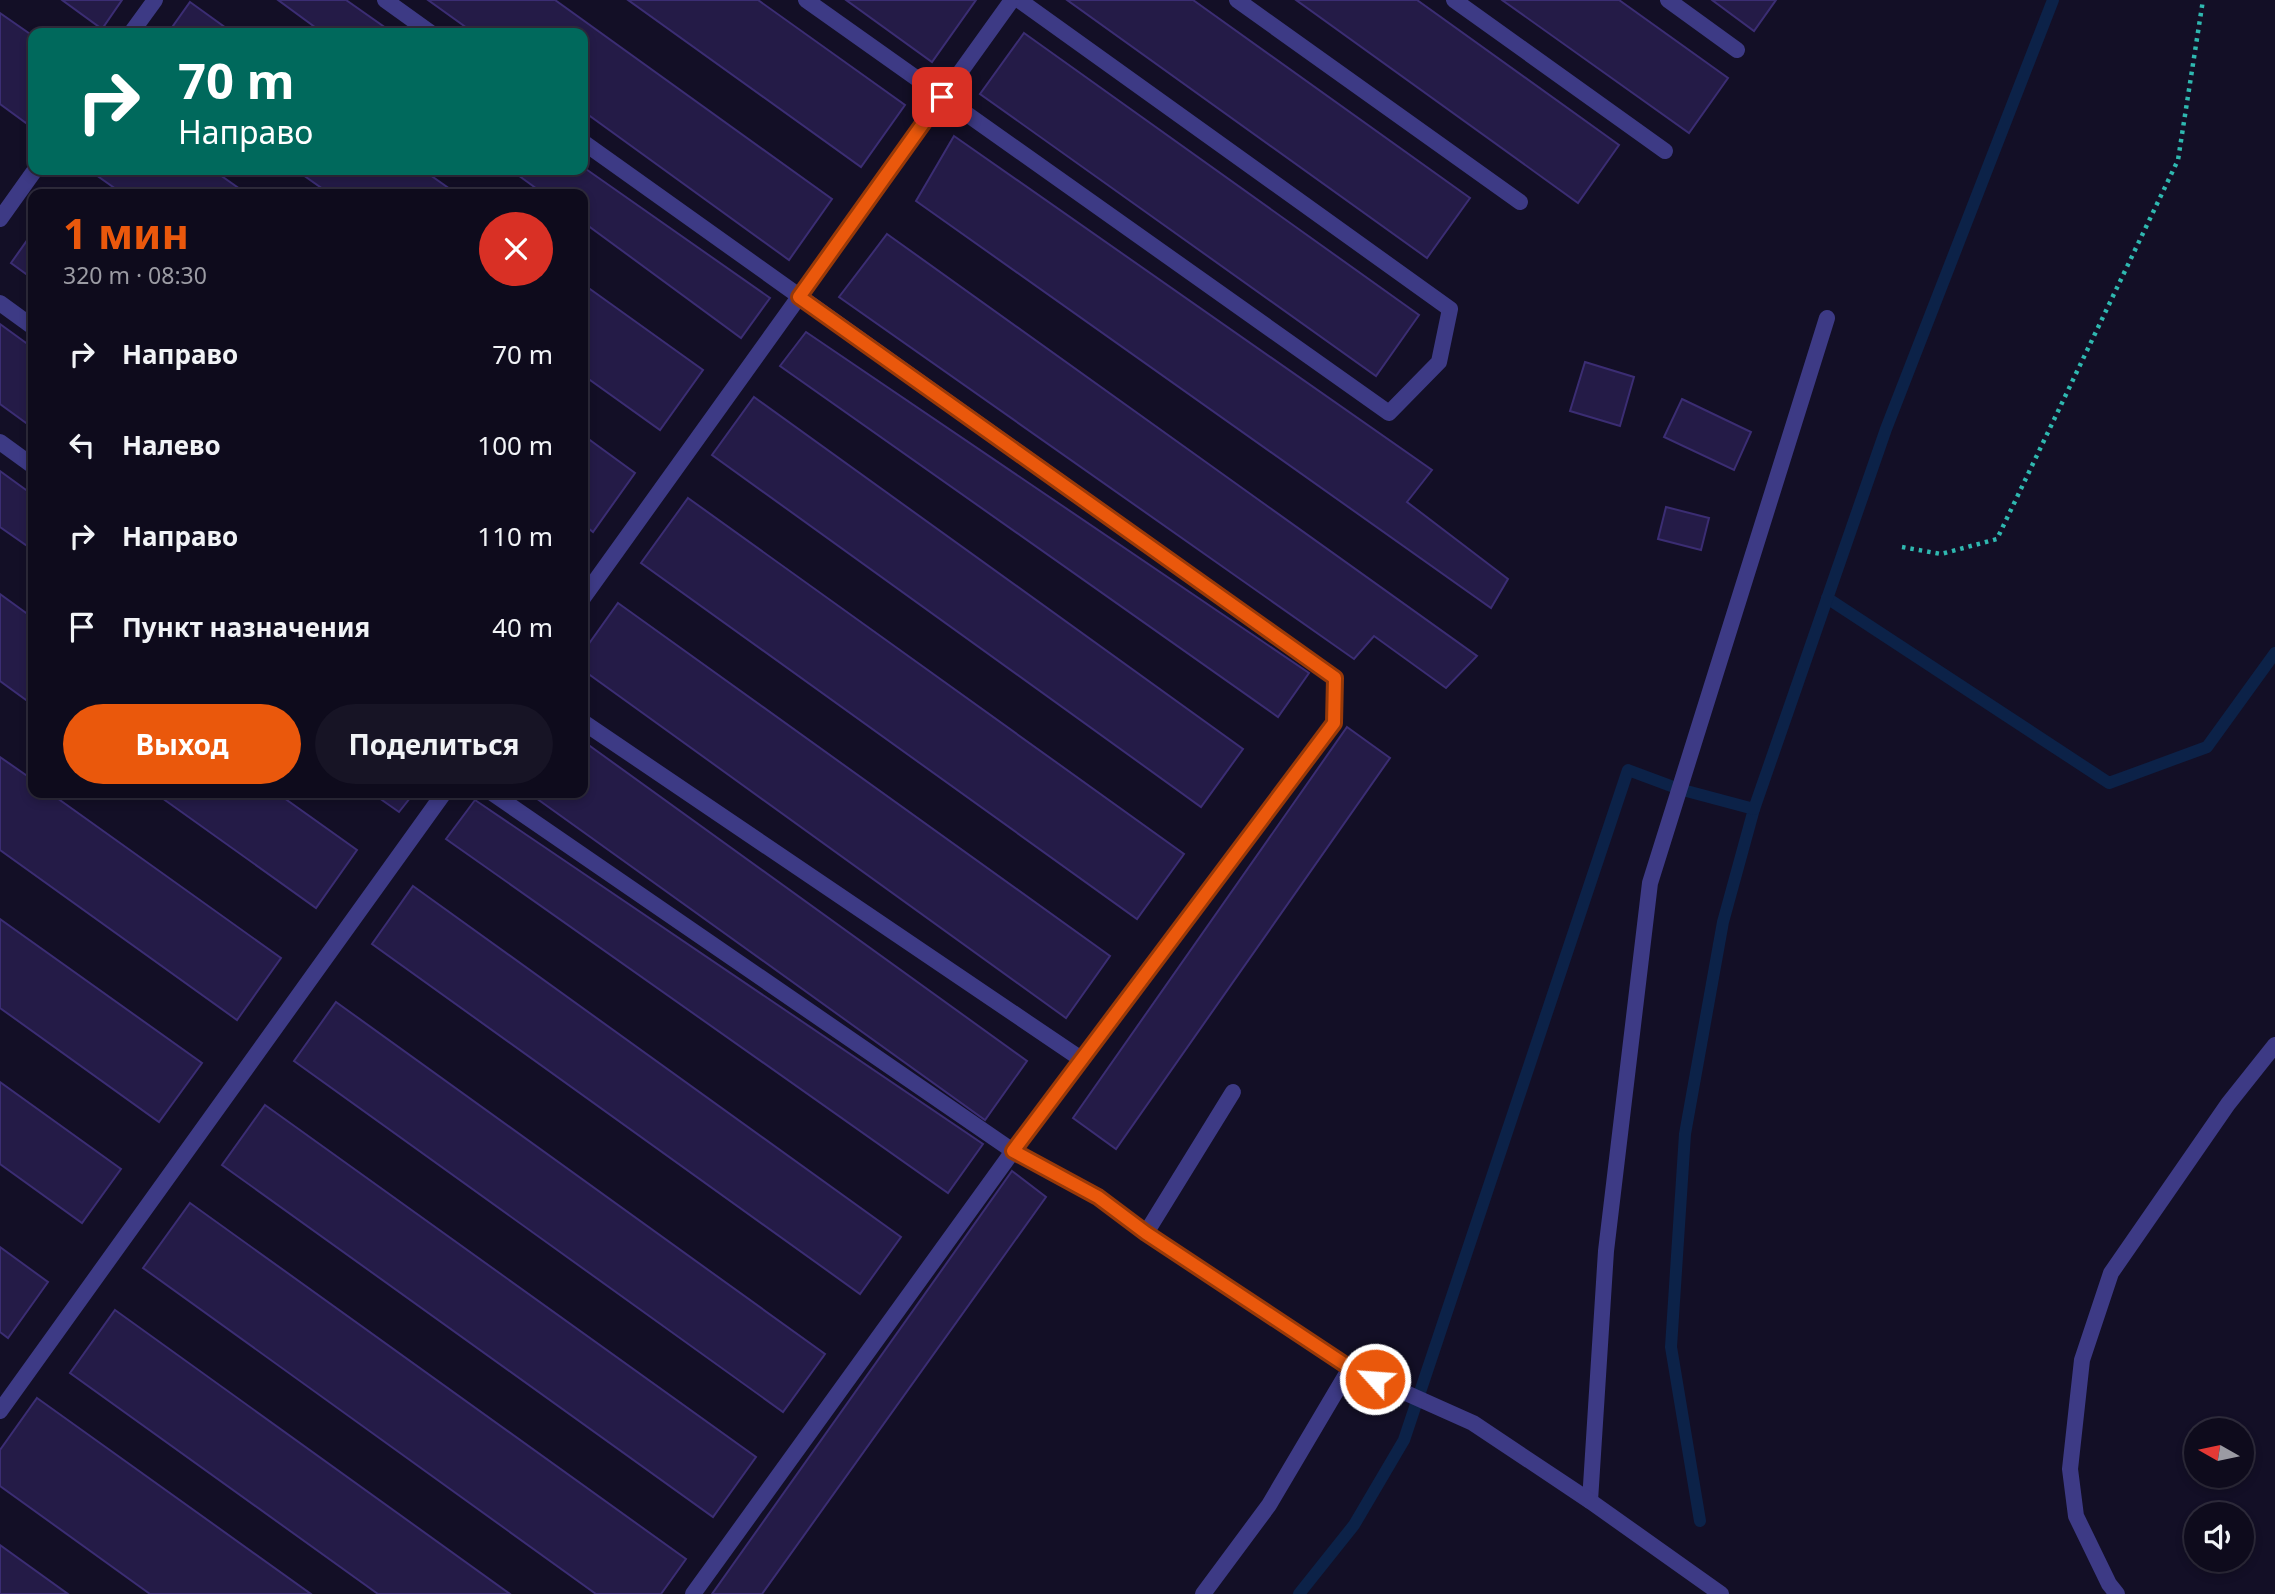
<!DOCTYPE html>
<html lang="ru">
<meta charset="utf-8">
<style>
body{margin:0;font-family:"Noto Sans",sans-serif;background:#171425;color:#f1f3f6;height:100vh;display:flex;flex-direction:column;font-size:26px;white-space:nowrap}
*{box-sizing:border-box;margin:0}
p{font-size:23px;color:#9b9ba3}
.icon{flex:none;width:38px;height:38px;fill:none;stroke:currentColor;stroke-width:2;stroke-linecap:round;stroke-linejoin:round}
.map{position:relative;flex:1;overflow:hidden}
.sheet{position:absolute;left:28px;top:189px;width:560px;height:609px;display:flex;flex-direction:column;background:#0e0b1c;border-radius:14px;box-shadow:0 4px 10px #0003,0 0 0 2px #2e2b3b}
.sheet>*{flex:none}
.hud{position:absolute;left:28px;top:28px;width:560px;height:147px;border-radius:14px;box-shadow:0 4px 10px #0003,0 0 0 2px #2e2b3b;background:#00695c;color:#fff;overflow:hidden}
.needle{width:46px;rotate:279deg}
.buttons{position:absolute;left:2184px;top:1418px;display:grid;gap:14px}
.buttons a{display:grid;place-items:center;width:70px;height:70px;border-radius:50%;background:#0e0b1c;box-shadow:0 4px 10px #0003,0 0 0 2px #2e2b3b;font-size:35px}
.pin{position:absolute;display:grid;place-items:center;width:60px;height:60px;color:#fff;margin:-30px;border-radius:14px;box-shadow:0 4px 10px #0006}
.me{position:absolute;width:77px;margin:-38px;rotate:296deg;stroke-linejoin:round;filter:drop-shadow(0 0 5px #0008)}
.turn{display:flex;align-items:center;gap:24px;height:147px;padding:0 35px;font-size:32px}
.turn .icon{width:91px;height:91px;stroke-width:2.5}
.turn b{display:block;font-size:49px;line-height:60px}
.round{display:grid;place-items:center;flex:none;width:74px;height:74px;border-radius:37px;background:#171425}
.overview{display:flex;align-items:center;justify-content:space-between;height:119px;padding:0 35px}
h1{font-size:42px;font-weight:700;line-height:52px;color:#ea580c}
.primary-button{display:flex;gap:14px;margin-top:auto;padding:14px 35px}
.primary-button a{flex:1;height:80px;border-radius:42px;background:#ea580c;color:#fff;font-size:28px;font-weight:700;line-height:80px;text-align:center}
.primary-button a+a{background:#171425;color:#f1f3f6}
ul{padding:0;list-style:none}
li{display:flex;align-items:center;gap:21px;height:91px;padding:0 35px}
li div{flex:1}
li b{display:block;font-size:26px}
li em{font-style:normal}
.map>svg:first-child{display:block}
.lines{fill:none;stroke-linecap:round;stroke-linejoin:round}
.stream{stroke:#0c2248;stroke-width:12}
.building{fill:#241b47;stroke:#3b2d73;stroke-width:2}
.path{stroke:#2fb8b0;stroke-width:4.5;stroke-dasharray:3.5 5;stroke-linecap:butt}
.lane{stroke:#3d3a85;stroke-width:16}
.route-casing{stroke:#983908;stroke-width:18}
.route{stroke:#ea580c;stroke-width:12}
</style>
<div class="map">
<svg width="2275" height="1594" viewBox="0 0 2275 1594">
<rect width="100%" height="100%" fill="#130f26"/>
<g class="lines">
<g class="stream">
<polyline points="1827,598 2109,783 2207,747 2275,653"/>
<polyline points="1700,1521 1671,1347 1685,1134 1723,922 1754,809"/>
<polyline points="1299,1594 1354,1525 1404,1440 1628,770 1679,789 1754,809 1886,429 2053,0"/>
</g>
</g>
<g class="building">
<polygon points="62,0 122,0 102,29"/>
<polygon points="278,0 346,0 393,33 323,33"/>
<polygon points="428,0 555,0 832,199 789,260 583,111 583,33 474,33"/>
<polygon points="628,0 758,0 905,105 861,167"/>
<polygon points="846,0 976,0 932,62"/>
<polygon points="1067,0 1193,0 1470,198 1427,258"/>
<polygon points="1296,0 1417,0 1619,145 1578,203"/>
<polygon points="1502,0 1619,0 1728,78 1689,133"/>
<polygon points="1712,0 1776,0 1754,31"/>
<polygon points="190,2 233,33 168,33"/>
<polygon points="0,13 33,36 33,112 26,123 0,104"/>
<polygon points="1024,33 1419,315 1376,376 980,94"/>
<polygon points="954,136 1432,470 1407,502 1508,579 1491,608 916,201"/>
<polygon points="583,167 770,298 741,338 583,222 583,194 544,194 511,170 583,170"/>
<polygon points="89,170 213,170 247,194 123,194"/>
<polygon points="296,170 423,170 457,194 330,194"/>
<polygon points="33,232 33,279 11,263"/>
<polygon points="887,234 1477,656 1446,688 1374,636 1354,659 839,297"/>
<polygon points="583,284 703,370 660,430 583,375"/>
<polygon points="0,324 33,348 33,428 0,404"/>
<polygon points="806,332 1309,673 1278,717 780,366"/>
<polygon points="1585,362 1634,377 1620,426 1570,411"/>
<polygon points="754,397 1243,749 1201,807 712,455"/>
<polygon points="1682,399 1751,432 1734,470 1664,437"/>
<polygon points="583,435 635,473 593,532 583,524"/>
<polygon points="0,471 33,495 33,550 0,527"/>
<polygon points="688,498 1184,854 1137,919 641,563"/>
<polygon points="1666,507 1709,518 1701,550 1658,539"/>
<polygon points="0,594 33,618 33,705 0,681"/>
<polygon points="618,603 1110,956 1066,1018 583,670 583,652"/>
<polygon points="1347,727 1390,758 1116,1149 1073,1118"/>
<polygon points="583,741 1027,1061 985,1120 529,793 583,793"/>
<polygon points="0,757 33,780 33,793 50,793 281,958 237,1020 0,850"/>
<polygon points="155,793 277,793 357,850 316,908"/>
<polygon points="372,793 414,793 399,812"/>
<polygon points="475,800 983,1144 948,1193 446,839"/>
<polygon points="413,886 901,1237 860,1294 372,944"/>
<polygon points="0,919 202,1063 159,1122 0,1008"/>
<polygon points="336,1002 825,1354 783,1412 294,1061"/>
<polygon points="0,1082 121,1169 82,1223 0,1164"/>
<polygon points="265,1105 756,1457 713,1517 222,1165"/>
<polygon points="1012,1171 1046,1197 762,1594 712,1594"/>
<polygon points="190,1203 686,1559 661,1594 596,1594 143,1268"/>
<polygon points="0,1247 48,1282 8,1338 0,1332"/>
<polygon points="115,1310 510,1594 378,1594 70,1373"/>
<polygon points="37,1398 311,1594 150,1594 0,1486 0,1450"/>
<polygon points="0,1545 68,1594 0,1594"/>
</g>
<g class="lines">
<polyline class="path" points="1902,547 1941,554 1997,539 2178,160 2203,0"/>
<g class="lane">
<polyline points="385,0 431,33"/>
<polyline points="806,0 1389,413 1439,362 1450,309 1019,0"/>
<polyline points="1237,0 1520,202"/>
<polyline points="1454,0 1665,151"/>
<polyline points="1668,0 1737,50"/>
<polyline points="131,33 155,0"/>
<polyline points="583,142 1335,678 1334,723 1013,1151 693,1594"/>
<polyline points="0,219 35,170"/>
<polyline points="0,303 33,327"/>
<polyline points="0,442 33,466"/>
<polyline points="583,598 1012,0"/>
<polyline points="583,722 1081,1059"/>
<polyline points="492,793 1013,1151 1098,1197 1146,1233 1350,1368"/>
<polyline points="1146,1233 1233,1092"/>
<polyline points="0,1411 444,793"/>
<polyline points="1590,1501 1606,1251 1650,883 1827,318"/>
<polyline points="1203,1594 1269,1505 1350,1368 1473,1423 1590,1501 1721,1594"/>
<polyline points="2117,1594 2109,1584 2076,1516 2070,1469 2082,1360 2111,1273 2228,1104 2275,1045"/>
</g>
</g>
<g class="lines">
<defs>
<polyline id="route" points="942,97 799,297 1335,678 1334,723 1013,1151 1098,1197 1146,1233 1350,1368 1375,1379"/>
</defs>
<use href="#route" class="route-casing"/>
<use href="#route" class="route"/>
</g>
</svg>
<div class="buttons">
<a><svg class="needle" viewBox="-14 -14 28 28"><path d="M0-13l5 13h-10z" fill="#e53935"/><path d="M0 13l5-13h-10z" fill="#9b9ba3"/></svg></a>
<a><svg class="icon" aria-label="sound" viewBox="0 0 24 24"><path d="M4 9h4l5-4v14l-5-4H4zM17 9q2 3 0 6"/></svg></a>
</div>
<div class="pin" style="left:942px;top:97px;background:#d93025"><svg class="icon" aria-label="arrive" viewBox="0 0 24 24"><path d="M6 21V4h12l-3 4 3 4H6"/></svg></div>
<svg class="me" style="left:1375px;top:1379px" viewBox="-20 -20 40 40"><circle r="17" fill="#ea580c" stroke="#fff" stroke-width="3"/><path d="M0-11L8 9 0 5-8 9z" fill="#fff"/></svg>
<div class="hud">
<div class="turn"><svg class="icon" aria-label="right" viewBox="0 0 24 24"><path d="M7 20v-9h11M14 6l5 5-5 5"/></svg><div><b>70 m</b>Направо</div></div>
</div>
<section class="sheet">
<div class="overview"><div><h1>1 мин</h1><p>320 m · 08:30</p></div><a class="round" style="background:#d93025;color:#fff"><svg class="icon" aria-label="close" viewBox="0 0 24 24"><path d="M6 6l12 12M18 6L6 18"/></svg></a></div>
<ul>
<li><svg class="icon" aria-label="right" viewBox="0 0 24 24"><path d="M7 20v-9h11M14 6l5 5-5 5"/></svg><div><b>Направо</b></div><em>70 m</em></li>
<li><svg class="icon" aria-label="left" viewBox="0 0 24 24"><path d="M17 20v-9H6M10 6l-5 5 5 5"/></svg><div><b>Налево</b></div><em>100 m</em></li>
<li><svg class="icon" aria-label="right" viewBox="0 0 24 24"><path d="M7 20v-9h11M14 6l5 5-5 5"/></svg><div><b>Направо</b></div><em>110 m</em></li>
<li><svg class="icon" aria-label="arrive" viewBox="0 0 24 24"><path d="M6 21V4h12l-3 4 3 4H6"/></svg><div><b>Пункт назначения</b></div><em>40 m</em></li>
</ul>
<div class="primary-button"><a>Выход</a><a>Поделиться</a></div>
</section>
</div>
